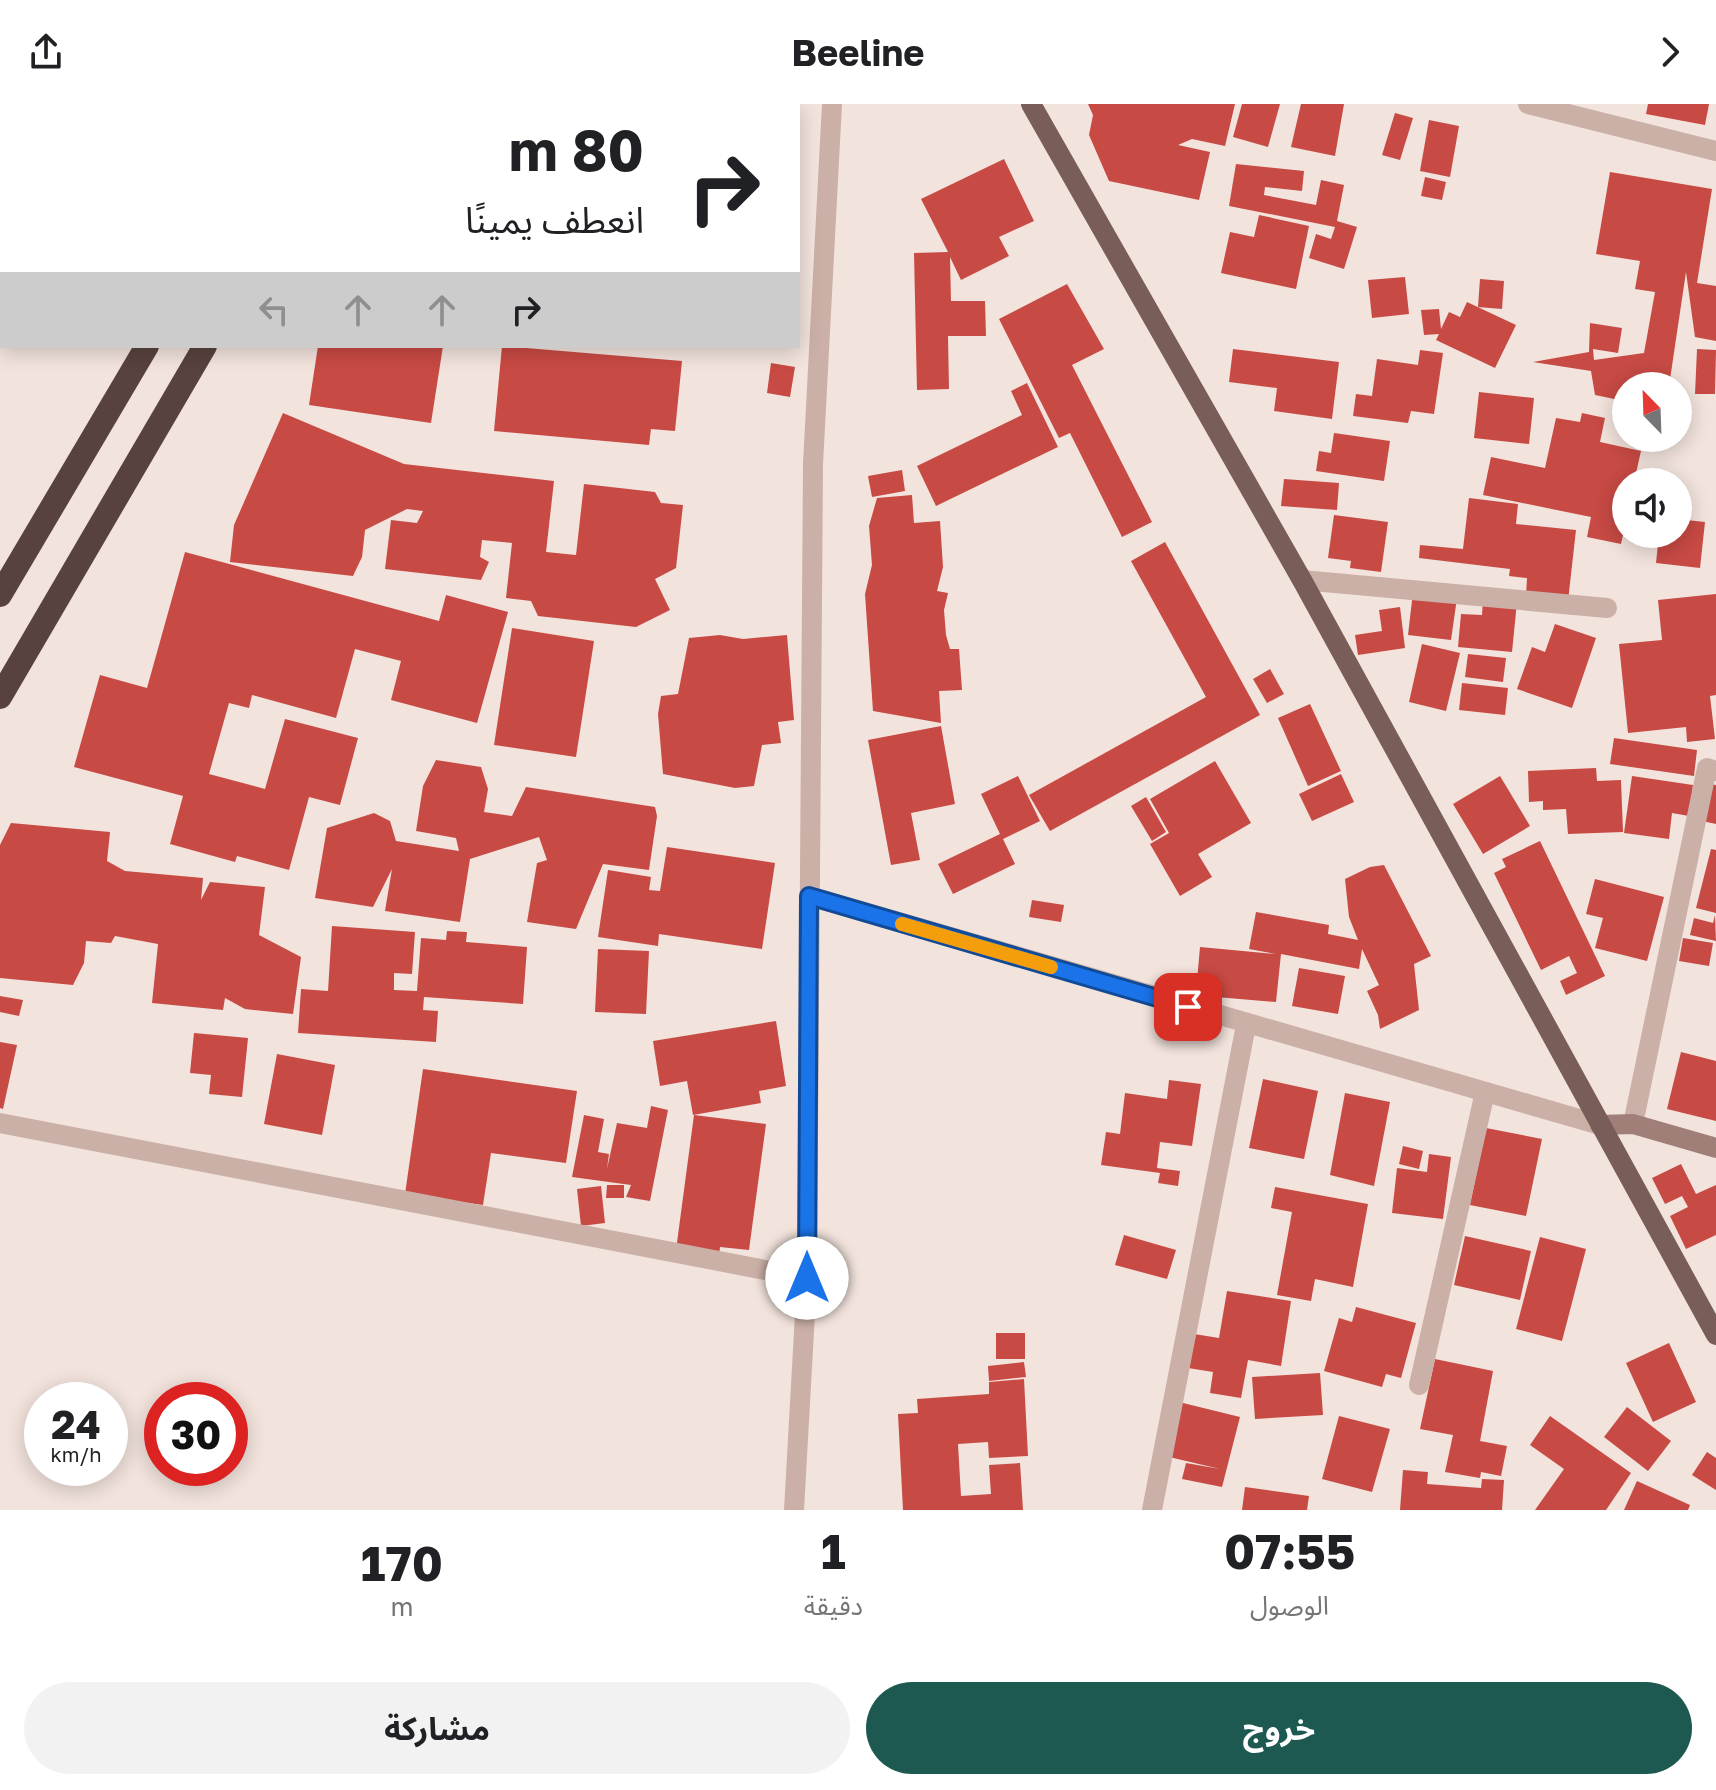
<!DOCTYPE html>
<html lang="ar">
<meta charset="utf-8">
<style>
body{margin:0;font-family:"Golos Text","Noto Sans Arabic",sans-serif;background:#f2f2f2;color:#202124;direction:rtl;height:100vh;display:flex;flex-direction:column;font-size:30px;white-space:nowrap}
*{box-sizing:border-box;margin:0}
p{font-size:26px;color:#757577}
.icon{flex:none;width:44px;height:44px;fill:none;stroke:currentColor;stroke-width:2;stroke-linecap:round;stroke-linejoin:round}
.map{position:relative;height:1406px;overflow:hidden;direction:ltr}
.drawer{display:flex;flex-direction:column;background:#fff;flex:1}
.drawer>*{flex:none}
.guide{position:absolute;left:0px;top:0px;width:800px;height:244px;box-shadow:0 4px 20px #0003;direction:rtl;background:#fff;color:#202124;overflow:hidden}
.needle{width:52px;rotate:337deg}
.fabs{position:absolute;left:1612px;top:268px;display:grid;gap:16px}
.fabs a{display:grid;place-items:center;width:80px;height:80px;border-radius:50%;background:#fff;box-shadow:0 4px 20px #0003;font-size:40px}
.speed{position:absolute;left:24px;top:1278px;display:flex;gap:16px;font-size:40px;font-weight:700;text-align:center}
.speed>*{display:grid;place-content:center;width:104px;height:104px;border-radius:50%;background:#fff;box-shadow:0 4px 20px #0003;line-height:1}
.speed small{font-size:20px;font-weight:400}
.speed .limit{border:12px solid #d22;background:#fff;color:#111}
.pin{position:absolute;display:grid;place-items:center;width:68px;height:68px;color:#fff;margin:-34px;border-radius:16px;box-shadow:0 4px 12px #0006}
.me{position:absolute;width:88px;margin:-44px;rotate:0deg;stroke-linejoin:round;filter:drop-shadow(0 0 6px #0008)}
.turn{display:flex;align-items:center;gap:28px;height:168px;padding:0 24px;font-size:36px}
.turn .icon{width:104px;height:104px;stroke-width:2.5}
.turn b{display:block;font-size:56px;line-height:68px}
.lanes{display:flex;align-items:center;height:76px;padding:0 24px;background:#0003;justify-content:center;gap:40px;direction:ltr}
.lanes .off{opacity:.35}
.eta{display:flex;justify-content:space-evenly;align-items:center;height:136px;text-align:center}
.eta b{font-size:48px;font-weight:700;line-height:56px}
.primary-button{display:flex;gap:16px;margin-top:auto;padding:16px 24px}
.primary-button a{flex:1;height:92px;border-radius:48px;background:#1d5951;color:#fff;font-size:32px;font-weight:700;line-height:92px;text-align:center}
.primary-button a+a{background:#f2f2f2;color:#202124}
header{display:flex;justify-content:space-between;align-items:center;height:104px;padding:0 24px;background:#fff;font-size:36px;font-weight:700}
.map>svg:first-child{display:block}
.building{fill:#c84a44}
.lines{fill:none;stroke-linecap:round;stroke-linejoin:round}
.lane{stroke:#cbb0a7;stroke-width:16}
.street{stroke:#cbb0a7;stroke-width:20}
.secondary{stroke:#9f7f78;stroke-width:20}
.primary{stroke:#795d59;stroke-width:20}
.highway{stroke:#58423f;stroke-width:24}
.route-casing{stroke:#114b97;stroke-width:20}
.route{stroke:#1a73e8;stroke-width:14}
.slow{stroke:#f59e0b;stroke-width:14}
</style>
<header><svg class="icon" aria-label="forward" viewBox="0 0 24 24"><path d="M9 5l7 7-7 7"/></svg>Beeline<svg class="icon" aria-label="share" viewBox="0 0 24 24"><path d="M12 15V3M7 8l5-5 5 5M5 13v7h14v-7"/></svg></header>
<div class="map">
<svg width="1716" height="1406" viewBox="0 0 1716 1406">
<rect width="100%" height="100%" fill="#f2e3dc"/>
<g class="building">
<polygon points="1088,0 1235,0 1225,42 1192,35 1178,41 1210,48 1199,96 1109,77 1089,31 1093,11"/>
<polygon points="1242,0 1280,0 1268,43 1233,33"/>
<polygon points="1301,0 1344,0 1335,52 1291,43"/>
<polygon points="1648,0 1709,0 1705,21 1646,10"/>
<polygon points="1395,9 1413,14 1400,56 1382,51"/>
<polygon points="1429,16 1459,22 1450,73 1420,67"/>
<polygon points="1004,55 1034,117 999,133 1009,152 961,176 950,153 951,197 985,197 986,232 948,232 949,285 917,286 914,149 948,148 921,95"/>
<polygon points="1236,60 1304,67 1302,87 1265,83 1264,91 1316,101 1321,76 1344,81 1337,117 1357,123 1344,165 1309,154 1316,130 1331,135 1335,123 1229,102"/>
<polygon points="1610,68 1712,85 1697,179 1716,182 1716,237 1695,233 1686,168 1669,282 1622,282 1619,296 1595,291 1591,267 1533,258 1589,248 1590,219 1622,224 1618,249 1593,245 1594,256 1644,249 1655,188 1635,185 1640,157 1596,150"/>
<polygon points="1425,73 1446,78 1442,96 1421,92"/>
<polygon points="1259,111 1309,122 1296,185 1221,169 1230,128 1254,133"/>
<polygon points="1405,173 1409,210 1372,214 1368,176"/>
<polygon points="1480,175 1504,177 1502,205 1478,203"/>
<polygon points="1067,180 1104,245 1072,261 1152,418 1122,433 1070,329 1059,334 999,215"/>
<polygon points="1467,198 1516,221 1495,264 1436,236 1439,230 1424,231 1421,206 1439,205 1441,225 1449,208 1460,213"/>
<polygon points="318,242 443,242 431,319 309,301"/>
<polygon points="502,242 682,257 675,327 651,325 649,341 494,327"/>
<polygon points="1233,245 1339,258 1332,315 1274,307 1277,284 1229,278"/>
<polygon points="1697,245 1716,246 1715,290 1695,290"/>
<polygon points="1420,246 1443,249 1434,310 1411,307 1408,319 1353,312 1356,290 1372,292 1377,255 1418,261"/>
<polygon points="771,259 795,263 790,293 767,289"/>
<polygon points="1027,279 1058,343 936,402 917,362 1022,311 1011,287"/>
<polygon points="1479,288 1534,294 1529,340 1474,334"/>
<polygon points="283,309 404,360 554,377 546,448 576,451 584,380 655,388 661,399 683,401 676,464 655,475 670,506 636,523 538,512 531,497 506,494 512,439 482,436 480,453 489,458 481,476 385,465 391,416 417,419 423,407 407,405 365,426 362,453 353,472 230,458 234,421"/>
<polygon points="1582,309 1605,314 1600,338 1641,347 1634,378 1626,378 1626,418 1621,440 1587,433 1591,413 1483,391 1491,353 1545,364 1556,314 1580,318"/>
<polygon points="1334,329 1390,337 1384,377 1316,367 1319,347 1331,349"/>
<polygon points="902,366 905,387 872,393 868,372"/>
<polygon points="1284,375 1339,379 1337,406 1281,402"/>
<polygon points="912,391 914,419 940,417 943,463 937,487 948,489 944,506 946,531 950,545 959,545 962,586 939,587 941,619 873,607 865,490 872,461 869,422 877,394"/>
<polygon points="1469,394 1518,400 1516,420 1576,426 1568,497 1526,492 1527,474 1509,472 1510,465 1419,454 1420,441 1463,445"/>
<polygon points="1678,396 1688,398 1686,416 1705,418 1700,464 1656,459 1659,430 1678,430"/>
<polygon points="1334,411 1388,418 1381,468 1350,464 1351,457 1328,454"/>
<polygon points="1165,438 1260,611 1050,727 1029,691 1206,593 1131,457"/>
<polygon points="185,448 439,517 446,491 508,508 477,619 391,596 401,557 355,545 336,614 252,591 249,604 229,599 209,670 265,685 285,615 358,634 340,701 309,693 289,766 237,752 235,758 170,740 183,692 74,663 100,571 147,584"/>
<polygon points="1413,488 1457,494 1451,536 1408,531"/>
<polygon points="1716,490 1716,591 1710,592 1715,635 1687,638 1686,623 1628,629 1619,540 1662,536 1658,496"/>
<polygon points="1483,495 1517,498 1512,548 1458,543 1461,510 1482,511"/>
<polygon points="1400,503 1405,544 1358,551 1355,531 1382,527 1379,506"/>
<polygon points="1555,520 1596,534 1572,604 1517,585 1532,543 1545,548"/>
<polygon points="512,524 594,537 576,653 494,641"/>
<polygon points="720,531 743,535 787,531 794,616 778,618 781,639 762,641 754,682 735,684 663,670 658,610 661,592 678,590 689,534"/>
<polygon points="1422,540 1460,549 1446,607 1409,598"/>
<polygon points="1468,550 1506,554 1503,578 1465,573"/>
<polygon points="1270,565 1284,590 1267,599 1253,575"/>
<polygon points="1462,579 1508,584 1505,611 1459,606"/>
<polygon points="1310,600 1341,667 1308,682 1278,614"/>
<polygon points="941,622 955,700 911,709 920,756 891,761 868,636"/>
<polygon points="1614,634 1697,646 1694,672 1610,660"/>
<polygon points="436,656 481,663 488,685 484,708 512,712 526,683 655,703 657,712 649,766 603,760 576,825 527,818 537,759 547,756 539,733 470,755 460,818 385,807 392,765 373,803 315,794 327,724 374,709 390,717 396,737 459,747 456,734 416,727 423,682"/>
<polygon points="1215,657 1251,719 1198,750 1212,773 1180,792 1150,740 1169,729 1150,695"/>
<polygon points="1596,664 1597,677 1621,676 1623,728 1568,730 1566,705 1543,706 1543,697 1529,698 1528,667"/>
<polygon points="1341,670 1354,698 1312,717 1299,690"/>
<polygon points="1018,672 1040,717 1003,735 1015,760 953,790 938,760 1000,730 981,690"/>
<polygon points="1500,672 1530,722 1483,750 1453,700"/>
<polygon points="1632,672 1693,681 1689,712 1672,709 1669,735 1624,729"/>
<polygon points="1711,680 1716,681 1716,720 1702,717"/>
<polygon points="1146,693 1166,728 1152,737 1131,702"/>
<polygon points="11,719 110,728 107,757 125,767 203,774 201,796 210,778 265,783 259,831 301,853 293,910 245,905 225,894 223,906 152,899 158,840 115,832 111,839 86,837 84,859 73,881 0,874 0,741"/>
<polygon points="1540,737 1605,872 1566,891 1560,877 1577,869 1569,852 1541,866 1494,769 1506,763 1502,755"/>
<polygon points="667,743 775,759 762,845 659,830 658,842 598,833 608,766 651,773 649,786 660,787"/>
<polygon points="1711,745 1716,746 1716,809 1696,804"/>
<polygon points="1384,761 1431,852 1414,860 1419,906 1380,925 1378,911 1367,887 1379,881 1362,845 1359,865 1281,850 1276,898 1216,893 1217,878 1197,877 1200,843 1276,850 1249,845 1256,808 1329,821 1328,830 1358,836 1349,813 1345,775 1370,763"/>
<polygon points="1595,775 1664,793 1647,857 1595,844 1603,814 1586,810"/>
<polygon points="1032,796 1064,801 1061,818 1029,813"/>
<polygon points="1715,811 1716,837 1690,831 1694,814 1713,819"/>
<polygon points="332,822 415,828 412,870 394,869 394,886 417,887 421,834 446,836 447,827 467,828 466,838 527,843 523,900 424,893 423,906 438,907 436,938 298,929 301,885 328,887"/>
<polygon points="1683,834 1713,839 1709,862 1679,857"/>
<polygon points="598,845 649,847 646,910 595,908"/>
<polygon points="1299,864 1345,872 1338,910 1292,902"/>
<polygon points="0,892 23,896 19,912 0,908"/>
<polygon points="776,917 786,982 759,987 761,999 693,1011 687,977 660,982 653,937"/>
<polygon points="194,929 248,934 242,993 209,990 211,971 190,969"/>
<polygon points="0,938 17,941 3,1005 0,1004"/>
<polygon points="1681,948 1716,957 1716,1017 1667,1005"/>
<polygon points="277,950 335,961 322,1031 264,1020"/>
<polygon points="423,965 577,987 566,1059 491,1049 483,1101 405,1090"/>
<polygon points="1263,975 1318,987 1304,1055 1249,1044"/>
<polygon points="1169,976 1201,980 1192,1042 1160,1038 1157,1064 1180,1067 1178,1082 1158,1079 1160,1069 1101,1061 1106,1028 1120,1030 1125,989 1167,995"/>
<polygon points="1345,989 1390,998 1374,1082 1330,1071"/>
<polygon points="651,1002 668,1006 650,1097 626,1093 631,1081 572,1073 584,1011 604,1015 598,1048 609,1050 607,1065 617,1019 647,1024"/>
<polygon points="694,1011 766,1020 749,1146 720,1143 719,1151 676,1146"/>
<polygon points="1486,1024 1542,1035 1526,1112 1470,1101"/>
<polygon points="1403,1042 1423,1047 1419,1065 1399,1060"/>
<polygon points="1429,1050 1451,1053 1443,1115 1392,1109 1397,1064 1427,1068"/>
<polygon points="1681,1060 1696,1090 1716,1081 1716,1131 1686,1145 1670,1112 1688,1103 1682,1092 1665,1100 1652,1074"/>
<polygon points="607,1081 624,1081 624,1094 606,1094"/>
<polygon points="601,1082 605,1119 581,1122 577,1085"/>
<polygon points="1275,1083 1368,1100 1353,1183 1315,1175 1311,1197 1277,1191 1292,1108 1271,1104"/>
<polygon points="1124,1131 1176,1146 1167,1175 1115,1161"/>
<polygon points="1465,1132 1531,1147 1520,1196 1454,1181"/>
<polygon points="1540,1133 1586,1145 1562,1237 1516,1225"/>
<polygon points="1227,1187 1291,1197 1281,1262 1248,1256 1241,1294 1210,1289 1213,1268 1188,1264 1194,1230 1219,1234"/>
<polygon points="1356,1203 1416,1219 1401,1274 1386,1270 1382,1283 1324,1267 1339,1214 1352,1218"/>
<rect x="996" y="1229" width="29" height="26"/>
<polygon points="1669,1239 1696,1298 1653,1318 1626,1259"/>
<polygon points="1435,1255 1493,1267 1480,1337 1507,1342 1501,1372 1481,1368 1480,1374 1445,1368 1453,1331 1420,1325"/>
<polygon points="1024,1258 1026,1273 989,1277 988,1262"/>
<polygon points="1320,1269 1323,1311 1255,1315 1252,1273"/>
<polygon points="1024,1275 1028,1352 989,1354 988,1338 958,1340 961,1392 991,1390 989,1361 1020,1359 1023,1406 903,1406 898,1310 918,1309 917,1295 989,1290 989,1278"/>
<polygon points="1179,1298 1240,1313 1222,1383 1182,1375 1186,1359 1220,1365 1165,1352"/>
<polygon points="1627,1303 1671,1337 1648,1367 1604,1333"/>
<polygon points="1339,1312 1390,1325 1372,1388 1322,1375"/>
<polygon points="1550,1312 1631,1369 1606,1406 1535,1406 1564,1365 1530,1341"/>
<polygon points="1707,1348 1716,1354 1716,1386 1692,1371"/>
<polygon points="1403,1366 1428,1368 1427,1380 1481,1384 1482,1375 1504,1376 1502,1406 1400,1406"/>
<polygon points="1637,1377 1690,1401 1688,1406 1624,1406"/>
<polygon points="1245,1383 1309,1392 1307,1406 1242,1406"/>
</g>
<g class="lines">
<polyline class="lane" points="716,2 716,0"/>
<g class="street">
<polyline points="1528,0 1716,47"/>
<polyline points="1302,476 1607,504"/>
<polyline points="809,792 1600,1021"/>
<polyline points="0,1019 807,1174"/>
<polyline points="1633,1020 1707,664 1716,667"/>
<polyline points="1419,1281 1485,988"/>
<polyline points="794,1406 807,1174 813,360 832,0"/>
<polyline points="1152,1406 1246,921"/>
</g>
<polyline class="secondary" points="1600,1021 1633,1020 1716,1044"/>
<polyline class="primary" points="1031,0 1302,476 1716,1231"/>
<g class="highway">
<polyline points="290,2 291,0"/>
<polyline points="345,2 346,0"/>
<polyline points="0,491 147,242"/>
<polyline points="0,593 205,242"/>
</g>
</g>
<g class="lines">
<defs>
<polyline id="route" points="807,1174 809,792 1188,903"/>
</defs>
<use href="#route" class="route-casing"/>
<use href="#route" class="route"/>
<polyline class="slow" points="902,820 1051,863"/>
</g>
</svg>
<div class="fabs">
<a><svg class="needle" viewBox="-14 -14 28 28"><path d="M0-13l5 13h-10z" fill="#e53935"/><path d="M0 13l5-13h-10z" fill="#757577"/></svg></a>
<a><svg class="icon" aria-label="sound" viewBox="0 0 24 24"><path d="M4 9h4l5-4v14l-5-4H4zM17 9q2 3 0 6"/></svg></a>
</div>
<div class="speed"><div>24<small>km/h</small></div><div class="limit">30</div></div>
<div class="pin" style="left:1188px;top:903px;background:#d93025"><svg class="icon" aria-label="arrive" viewBox="0 0 24 24"><path d="M6 21V4h12l-3 4 3 4H6"/></svg></div>
<svg class="me" style="left:807px;top:1174px" viewBox="-20 -20 40 40"><circle r="19" fill="#fff"/><path d="M0-13L10 11 0 6-10 11z" fill="#1a73e8"/></svg>
<div class="guide">
<div class="turn"><svg class="icon" aria-label="right" viewBox="0 0 24 24"><path d="M7 20v-9h11M14 6l5 5-5 5"/></svg><div><b>80 m</b>انعطف يمينًا</div></div>
<div class="lanes"><svg class="icon off" aria-label="left" viewBox="0 0 24 24"><path d="M17 20v-9H6M10 6l-5 5 5 5"/></svg><svg class="icon off" aria-label="ahead" viewBox="0 0 24 24"><path d="M12 20V5M6 11l6-6 6 6"/></svg><svg class="icon off" aria-label="ahead" viewBox="0 0 24 24"><path d="M12 20V5M6 11l6-6 6 6"/></svg><svg class="icon" aria-label="right" viewBox="0 0 24 24"><path d="M7 20v-9h11M14 6l5 5-5 5"/></svg></div>
</div>
</div>
<section class="drawer">
<div class="eta">
<div><b>07:55</b><p>الوصول</p></div>
<div><b>1</b><p>دقيقة</p></div>
<div><b>170</b><p>m</p></div>
</div>
<div class="primary-button"><a>خروج</a><a>مشاركة</a></div>
</section>
